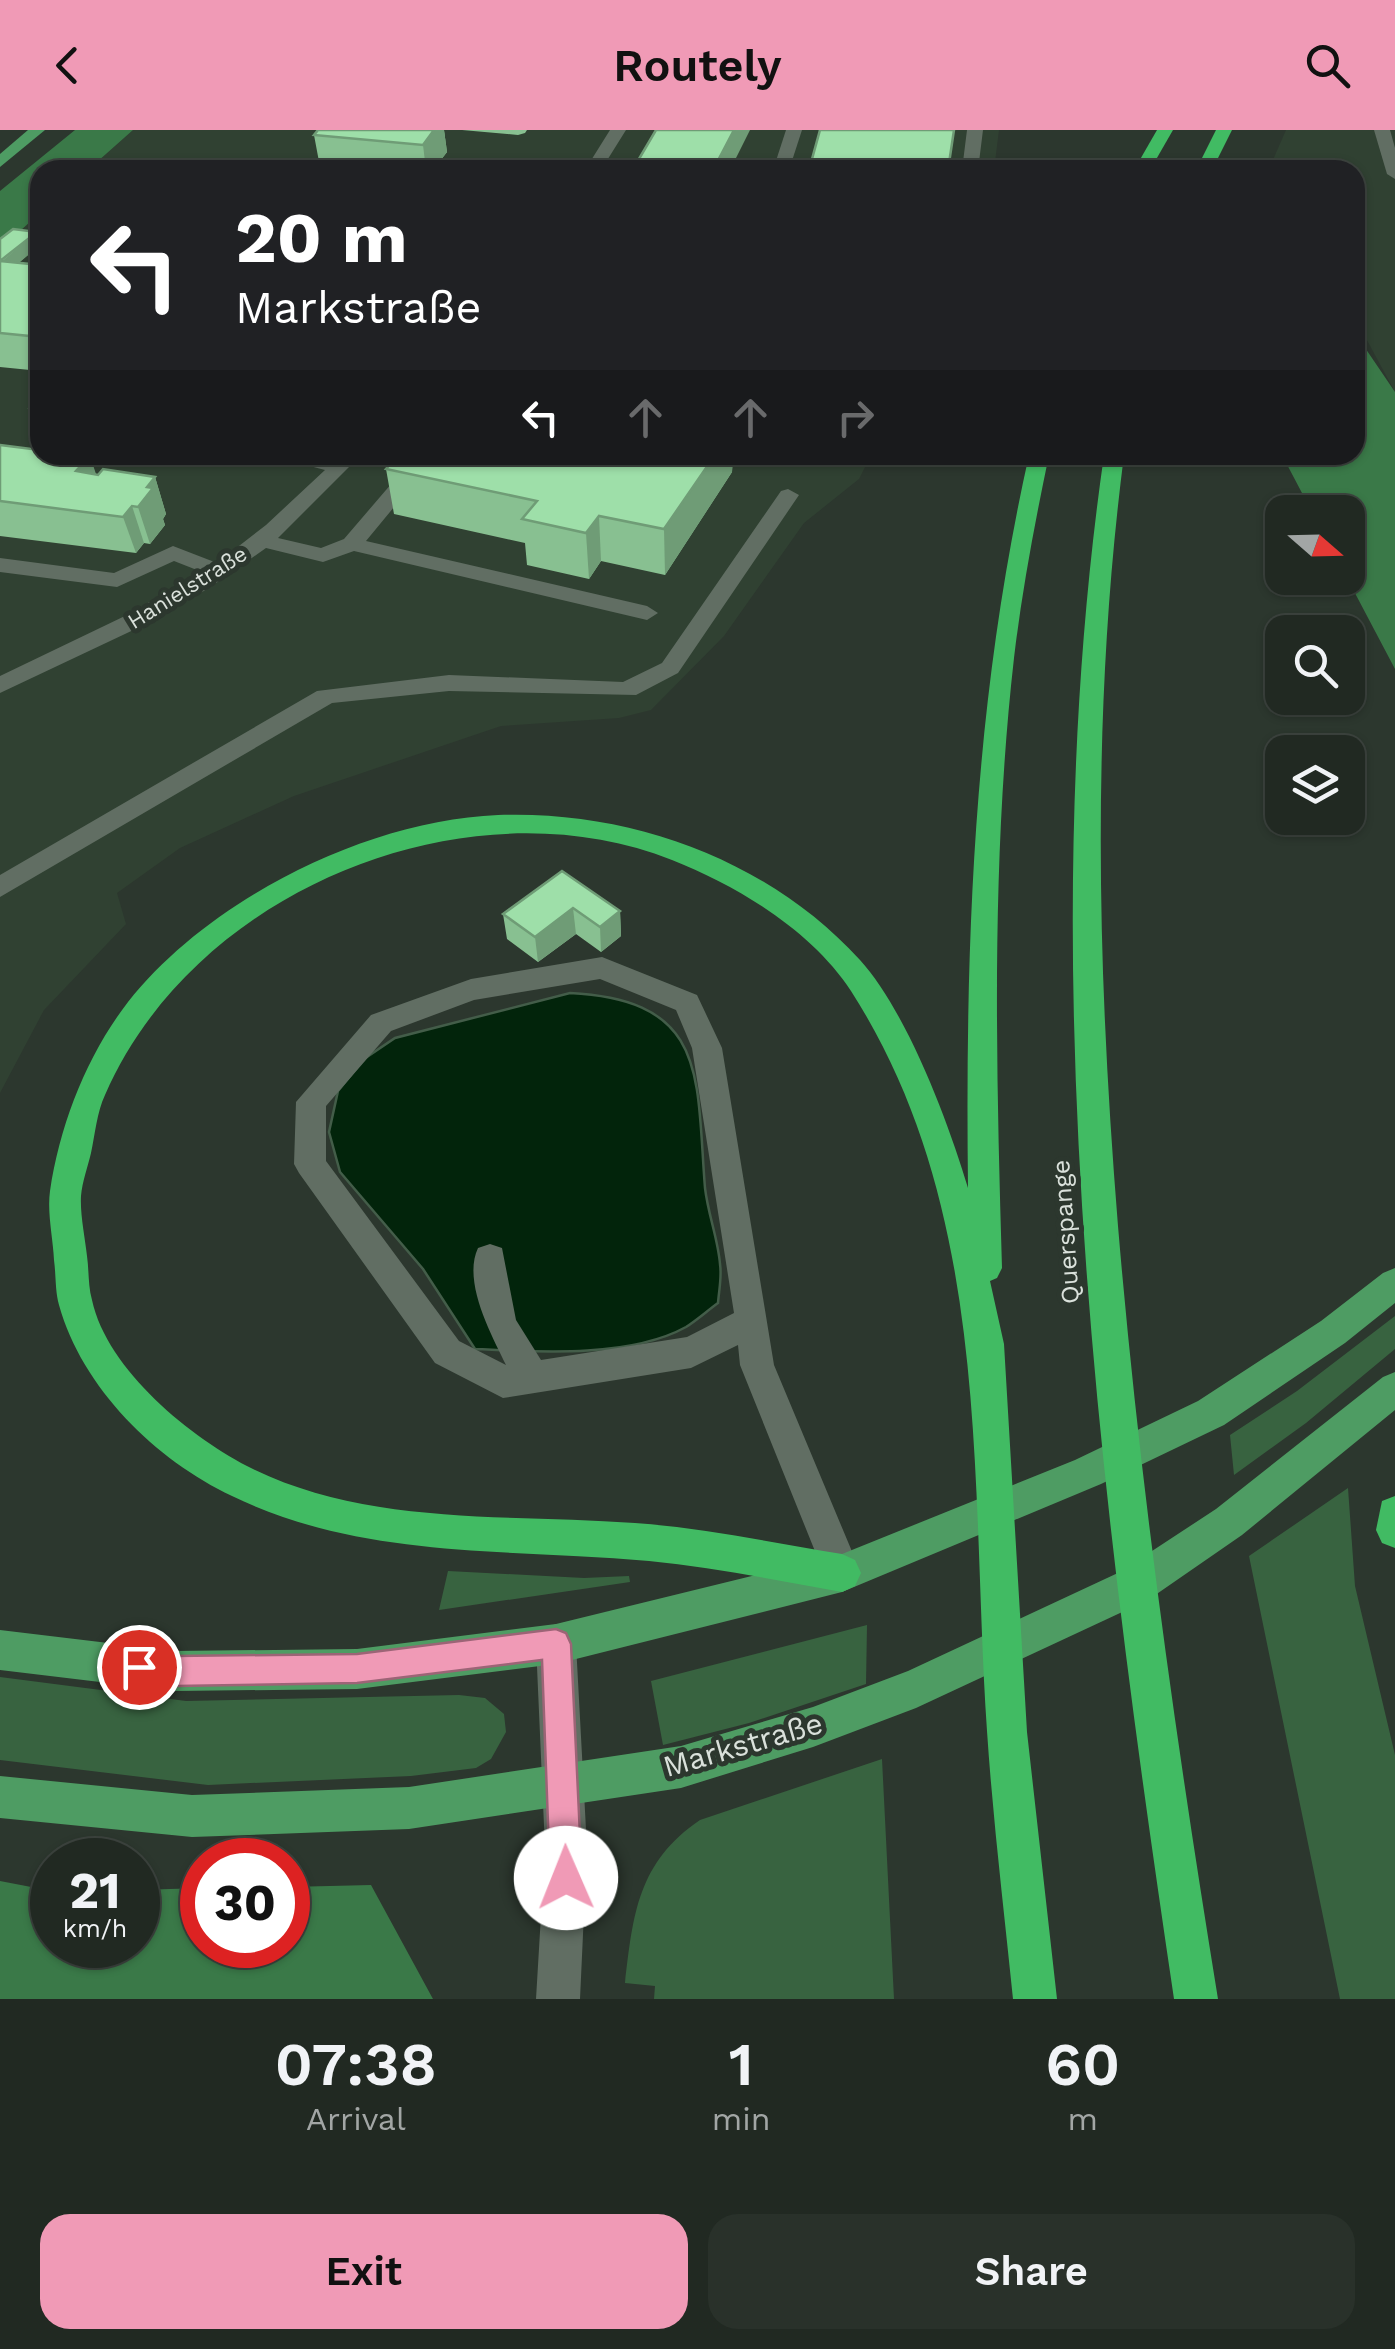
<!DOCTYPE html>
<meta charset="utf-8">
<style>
body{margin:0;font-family:"Work Sans",sans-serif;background:#29312a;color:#f1f3f6;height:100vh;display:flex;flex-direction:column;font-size:38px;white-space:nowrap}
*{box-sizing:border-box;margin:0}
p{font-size:32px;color:#a2a6a5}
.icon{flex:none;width:55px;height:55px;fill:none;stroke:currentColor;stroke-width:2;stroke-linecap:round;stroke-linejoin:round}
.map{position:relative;height:1869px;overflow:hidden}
.drawer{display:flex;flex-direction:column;background:#212922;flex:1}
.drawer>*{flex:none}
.guide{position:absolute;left:30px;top:30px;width:1335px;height:305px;border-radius:30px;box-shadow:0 2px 8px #0004,0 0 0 2px #3e4540;background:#202124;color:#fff;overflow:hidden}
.needle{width:65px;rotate:110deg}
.tools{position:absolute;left:1265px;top:365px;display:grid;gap:20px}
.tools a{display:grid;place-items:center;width:100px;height:100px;border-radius:20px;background:#212922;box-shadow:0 2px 8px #0004,0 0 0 2px #3e4540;font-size:50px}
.speed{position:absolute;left:30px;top:1708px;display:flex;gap:20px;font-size:50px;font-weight:700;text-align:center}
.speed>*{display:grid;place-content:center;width:130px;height:130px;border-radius:50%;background:#212922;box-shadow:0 2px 8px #0004,0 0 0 2px #3e4540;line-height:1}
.speed small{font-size:25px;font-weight:400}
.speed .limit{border:15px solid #d22;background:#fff;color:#111}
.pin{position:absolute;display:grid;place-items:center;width:85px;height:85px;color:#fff;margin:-42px;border:5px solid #fff;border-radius:50%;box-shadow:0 2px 10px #0007}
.me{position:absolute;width:110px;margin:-55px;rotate:359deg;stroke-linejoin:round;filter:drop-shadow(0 0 8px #0008)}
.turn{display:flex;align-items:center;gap:35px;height:210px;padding:0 40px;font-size:45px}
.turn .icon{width:130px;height:130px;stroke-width:2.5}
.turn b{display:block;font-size:70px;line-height:85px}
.lanes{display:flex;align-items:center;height:95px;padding:0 40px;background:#0003;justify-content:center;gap:50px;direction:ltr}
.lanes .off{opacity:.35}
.eta{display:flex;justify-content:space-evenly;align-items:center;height:170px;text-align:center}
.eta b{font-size:60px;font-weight:600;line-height:70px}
.primary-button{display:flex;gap:20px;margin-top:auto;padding:20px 40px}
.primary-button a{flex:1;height:115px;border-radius:30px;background:#f09ab6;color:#111;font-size:40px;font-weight:600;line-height:115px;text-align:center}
.primary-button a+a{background:#29312a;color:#f1f3f6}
header{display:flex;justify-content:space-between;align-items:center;height:130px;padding:0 40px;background:#f09ab6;color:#111;font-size:45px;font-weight:600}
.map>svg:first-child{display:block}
.built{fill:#304132}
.green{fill:#386340}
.forest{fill:#3a7948}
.water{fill:#02240b;stroke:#435d49;stroke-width:2.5}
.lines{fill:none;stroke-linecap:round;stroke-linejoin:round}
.minor{fill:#616e63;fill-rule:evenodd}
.major{fill:#4e9c63;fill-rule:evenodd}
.highway{fill:#41bb63;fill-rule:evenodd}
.wall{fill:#88c091}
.shaded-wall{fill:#6f9c76}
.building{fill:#9edfa9;stroke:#6f9c76;stroke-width:2.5}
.route{fill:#f09ab6;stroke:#9c6476;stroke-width:2.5}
.labels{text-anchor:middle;stroke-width:10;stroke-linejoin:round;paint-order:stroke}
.far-street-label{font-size:22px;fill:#dae1db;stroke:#2c372e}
.street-label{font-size:25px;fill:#dae1db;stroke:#2c372e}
.near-street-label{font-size:30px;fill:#dae1db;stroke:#2c372e}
</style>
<header><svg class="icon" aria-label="back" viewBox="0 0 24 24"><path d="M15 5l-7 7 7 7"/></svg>Routely<svg class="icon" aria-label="search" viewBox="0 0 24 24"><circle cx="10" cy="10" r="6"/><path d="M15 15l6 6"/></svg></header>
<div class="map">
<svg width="1395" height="1869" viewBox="0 0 1395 1869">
<rect width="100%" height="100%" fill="#2c372e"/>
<g class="built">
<polygon points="133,0 999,0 994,40 88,40"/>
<polygon points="1286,0 1395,0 1395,262 1355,188 1355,40 1276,40 1272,32"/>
<polygon points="40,83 40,325 871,325 859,349 804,393 724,506 651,580 619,588 501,596 294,666 180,718 117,763 126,794 44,880 0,963 0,119"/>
</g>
<g class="green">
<polygon points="1395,1186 1395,1219 1306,1293 1234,1345 1230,1305 1297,1261"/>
<polygon points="1348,1358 1355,1456 1395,1625 1395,1869 1340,1869 1249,1426"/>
<polygon points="448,1441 584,1448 629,1446 630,1452 439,1480"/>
<polygon points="867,1495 866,1554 749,1593 663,1615 651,1551"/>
<polygon points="0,1547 186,1571 459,1565 485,1568 504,1584 506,1602 491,1629 476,1638 411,1646 208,1655 0,1630"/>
<path d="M882,1629L894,1869H654L655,1856L625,1853C633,1784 638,1732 700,1690Z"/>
</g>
<g class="forest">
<polygon points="75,0 133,0 88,40 40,40 40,83 0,119 0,61"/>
<polygon points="1355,203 1395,262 1395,539 1347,448 1348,382 1312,382 1282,325 1355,325"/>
<polygon points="0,1751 52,1761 52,1815 138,1815 138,1760 202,1758 202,1815 288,1815 288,1757 371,1755 433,1869 0,1869"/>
</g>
<path class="water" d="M570,863C709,870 696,947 705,1058C708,1084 718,1109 720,1134C722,1147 719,1160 718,1173C707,1181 697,1190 686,1197C630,1228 537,1222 475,1219L423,1139L340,1042L329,1002L338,961L364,929L395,908Z"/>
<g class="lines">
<g class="minor">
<polygon points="610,0 626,0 601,40 585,40"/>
<polygon points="786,0 802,0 789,40 773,40"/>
<polygon points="967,0 983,0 978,40 962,40"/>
<polygon points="1374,0 1390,0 1395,18 1395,49 1387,44"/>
<polygon points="280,325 315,325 335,330 339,325 361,325 278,408 321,418 344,409 416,325 437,325 366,411 647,476 658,483 647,490 354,421 323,432 266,418 209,458 144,495 0,563 0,546 127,485 202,442 174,431 117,457 0,442 0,428 114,443 173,416 217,433 266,395 325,340 283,329"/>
<polygon points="788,359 799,365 678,543 636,565 449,561 332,573 0,767 0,745 317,561 449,545 623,552 662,533 781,361"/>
<path d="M602,827L697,865L722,918L774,1235L861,1443L855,1456L842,1462L829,1456L740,1235L738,1215L691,1238L503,1268L435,1233L299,1043L294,1034L296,972L371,885L471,849ZM600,849L676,880L692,918L734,1183L687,1207L541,1230L516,1190L502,1118L490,1114L478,1118C462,1152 492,1206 506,1235L459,1211L326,1031V976L391,901L474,870Z"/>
<polygon points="556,1494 570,1500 576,1514 587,1718 580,1869 536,1869 545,1718 536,1514 542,1500"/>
</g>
<g class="major">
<polygon points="28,0 45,0 0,37 0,24"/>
<polygon points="1395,1138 1395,1173 1345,1213 1224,1295 1101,1354 842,1462 556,1534 357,1559 175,1561 0,1540 0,1500 175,1521 357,1519 556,1494 842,1424 1075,1330 1198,1271 1321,1191 1383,1143"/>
<polygon points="1395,1242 1395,1280 1242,1405 1148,1470 916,1578 813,1617 681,1658 409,1699 192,1707 0,1688 0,1646 192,1665 409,1657 681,1616 813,1577 908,1541 1120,1442 1216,1379 1383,1247"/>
</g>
<g class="highway">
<polygon points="1157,0 1173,0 1150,40 1134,40"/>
<polygon points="1216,0 1232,0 1212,40 1196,40"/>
<path d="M1029,325H1049C1035,392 1022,460 1014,528C991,731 996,935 1002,1138L997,1148L990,1151L1004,1214L1027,1602L1057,1869H1013C1004,1780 993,1691 987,1601C970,1351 993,1082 851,861C812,801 738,756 672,730C466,649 194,760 105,965C97,982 95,1004 91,1023C88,1036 82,1052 81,1066C80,1085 85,1107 87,1126C89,1140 88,1156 92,1170C107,1240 192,1309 253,1339C370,1396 509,1384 635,1393C705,1398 773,1413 842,1424L855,1430L861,1443L855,1456L842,1462C778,1451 714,1437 649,1431C507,1418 364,1430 232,1366C156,1330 82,1258 59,1175C55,1161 56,1144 54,1130C53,1108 47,1083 50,1061C60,994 87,925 128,872C209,769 368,690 498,685C631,680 769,730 860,830C907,882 948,991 968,1058C965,807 974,571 1029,325Z"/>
<path d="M1104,325H1124C1091,582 1097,837 1118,1096C1140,1357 1176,1611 1218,1869H1174C1099,1364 1031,833 1104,325Z"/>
<polygon points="1395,1366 1395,1418 1382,1413 1376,1400 1382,1371"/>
</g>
</g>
<g class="wall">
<polygon points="444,0 447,22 433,40 351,40 320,37 314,5"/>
<polygon points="462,0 527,0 525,3 518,5"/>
<polygon points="37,102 40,115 18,133 40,135 40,241 0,237 0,109"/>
<polygon points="40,268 40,307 30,278"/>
<polygon points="0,315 96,345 155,347 166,384 163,389 165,395 150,414 144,413 136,423 0,406"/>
<polygon points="398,325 733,325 732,342 665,445 601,431 589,449 527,435 525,413 394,384 386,339"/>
<polygon points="562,741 620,781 621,806 601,822 576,804 538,832 507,809 503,784"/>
</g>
<g class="shaded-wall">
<polygon points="434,0 444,0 447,22 433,40 426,40 423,15"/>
<polygon points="734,0 750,0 730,40 713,40"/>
<polygon points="37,102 40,115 0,149 0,133"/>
<polygon points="715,325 733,325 732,342 665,445 664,399"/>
<polygon points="90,326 102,362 76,341"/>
<polygon points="155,347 166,384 163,389 165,395 150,414 138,377 147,357"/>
<polygon points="132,376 144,413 136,423 123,387"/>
<polygon points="599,386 601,431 589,449 586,403"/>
<polygon points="573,778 576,804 538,832 535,807"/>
<polygon points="620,781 621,806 601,822 600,797"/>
</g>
<g class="building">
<polygon points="318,0 434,0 423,15 314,5"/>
<polygon points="656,0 734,0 713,40 636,34"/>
<polygon points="820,0 954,0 948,40 809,40"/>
<polygon points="631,33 704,40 627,40"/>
<polygon points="13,99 37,102 0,131 0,109"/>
<polygon points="0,131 40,135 40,207 0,203"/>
<polygon points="40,268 40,280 30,278"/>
<polygon points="0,315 40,320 40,325 90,326 76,341 98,345 103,339 155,347 147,357 153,358 138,377 132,376 123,387 0,371"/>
<polygon points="398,325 715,325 664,399 599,386 586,403 522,389 537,371 386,339"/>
<polygon points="562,741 620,781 600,797 573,778 535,807 503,784"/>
</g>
<polygon class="route" points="556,1499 566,1503 571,1514 582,1748 577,1760 566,1765 554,1760 550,1748 542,1530 357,1553 175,1556 128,1548 124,1537 128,1527 139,1522 175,1526 357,1524"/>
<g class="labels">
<g class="far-street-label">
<text transform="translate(187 457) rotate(-32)" y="8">Hanielstraße</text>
</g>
<g class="street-label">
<text transform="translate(1065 1102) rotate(-94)" y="9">Querspange</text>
</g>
<g class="near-street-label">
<text transform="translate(743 1615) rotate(-16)" y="10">Markstraße</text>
</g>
</g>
</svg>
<div class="tools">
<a><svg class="needle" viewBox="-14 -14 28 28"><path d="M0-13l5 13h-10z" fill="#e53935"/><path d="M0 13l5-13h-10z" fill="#a2a6a5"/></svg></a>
<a><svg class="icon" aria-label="search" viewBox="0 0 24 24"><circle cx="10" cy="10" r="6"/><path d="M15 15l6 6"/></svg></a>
<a><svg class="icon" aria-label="layers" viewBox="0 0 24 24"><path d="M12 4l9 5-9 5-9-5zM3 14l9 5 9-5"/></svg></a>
</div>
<div class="speed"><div>21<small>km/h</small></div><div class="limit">30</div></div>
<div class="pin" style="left:139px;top:1537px;background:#d93025"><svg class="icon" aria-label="arrive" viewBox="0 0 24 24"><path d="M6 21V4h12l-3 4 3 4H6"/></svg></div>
<svg class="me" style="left:566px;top:1748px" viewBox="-20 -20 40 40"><circle r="19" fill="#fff"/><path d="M0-13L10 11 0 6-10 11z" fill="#f09ab6"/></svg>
<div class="guide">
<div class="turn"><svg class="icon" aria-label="left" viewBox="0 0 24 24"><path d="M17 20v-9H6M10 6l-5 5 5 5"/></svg><div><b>20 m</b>Markstraße</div></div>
<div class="lanes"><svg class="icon" aria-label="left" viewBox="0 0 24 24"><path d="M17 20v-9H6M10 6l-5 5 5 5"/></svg><svg class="icon off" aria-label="ahead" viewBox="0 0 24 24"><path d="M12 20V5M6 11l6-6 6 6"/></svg><svg class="icon off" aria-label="ahead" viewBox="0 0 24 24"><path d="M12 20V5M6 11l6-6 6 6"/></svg><svg class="icon off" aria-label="right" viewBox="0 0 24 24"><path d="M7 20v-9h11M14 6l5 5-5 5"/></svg></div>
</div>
</div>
<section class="drawer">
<div class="eta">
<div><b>07:38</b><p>Arrival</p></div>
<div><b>1</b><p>min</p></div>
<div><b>60</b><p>m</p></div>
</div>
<div class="primary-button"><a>Exit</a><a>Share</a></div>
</section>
